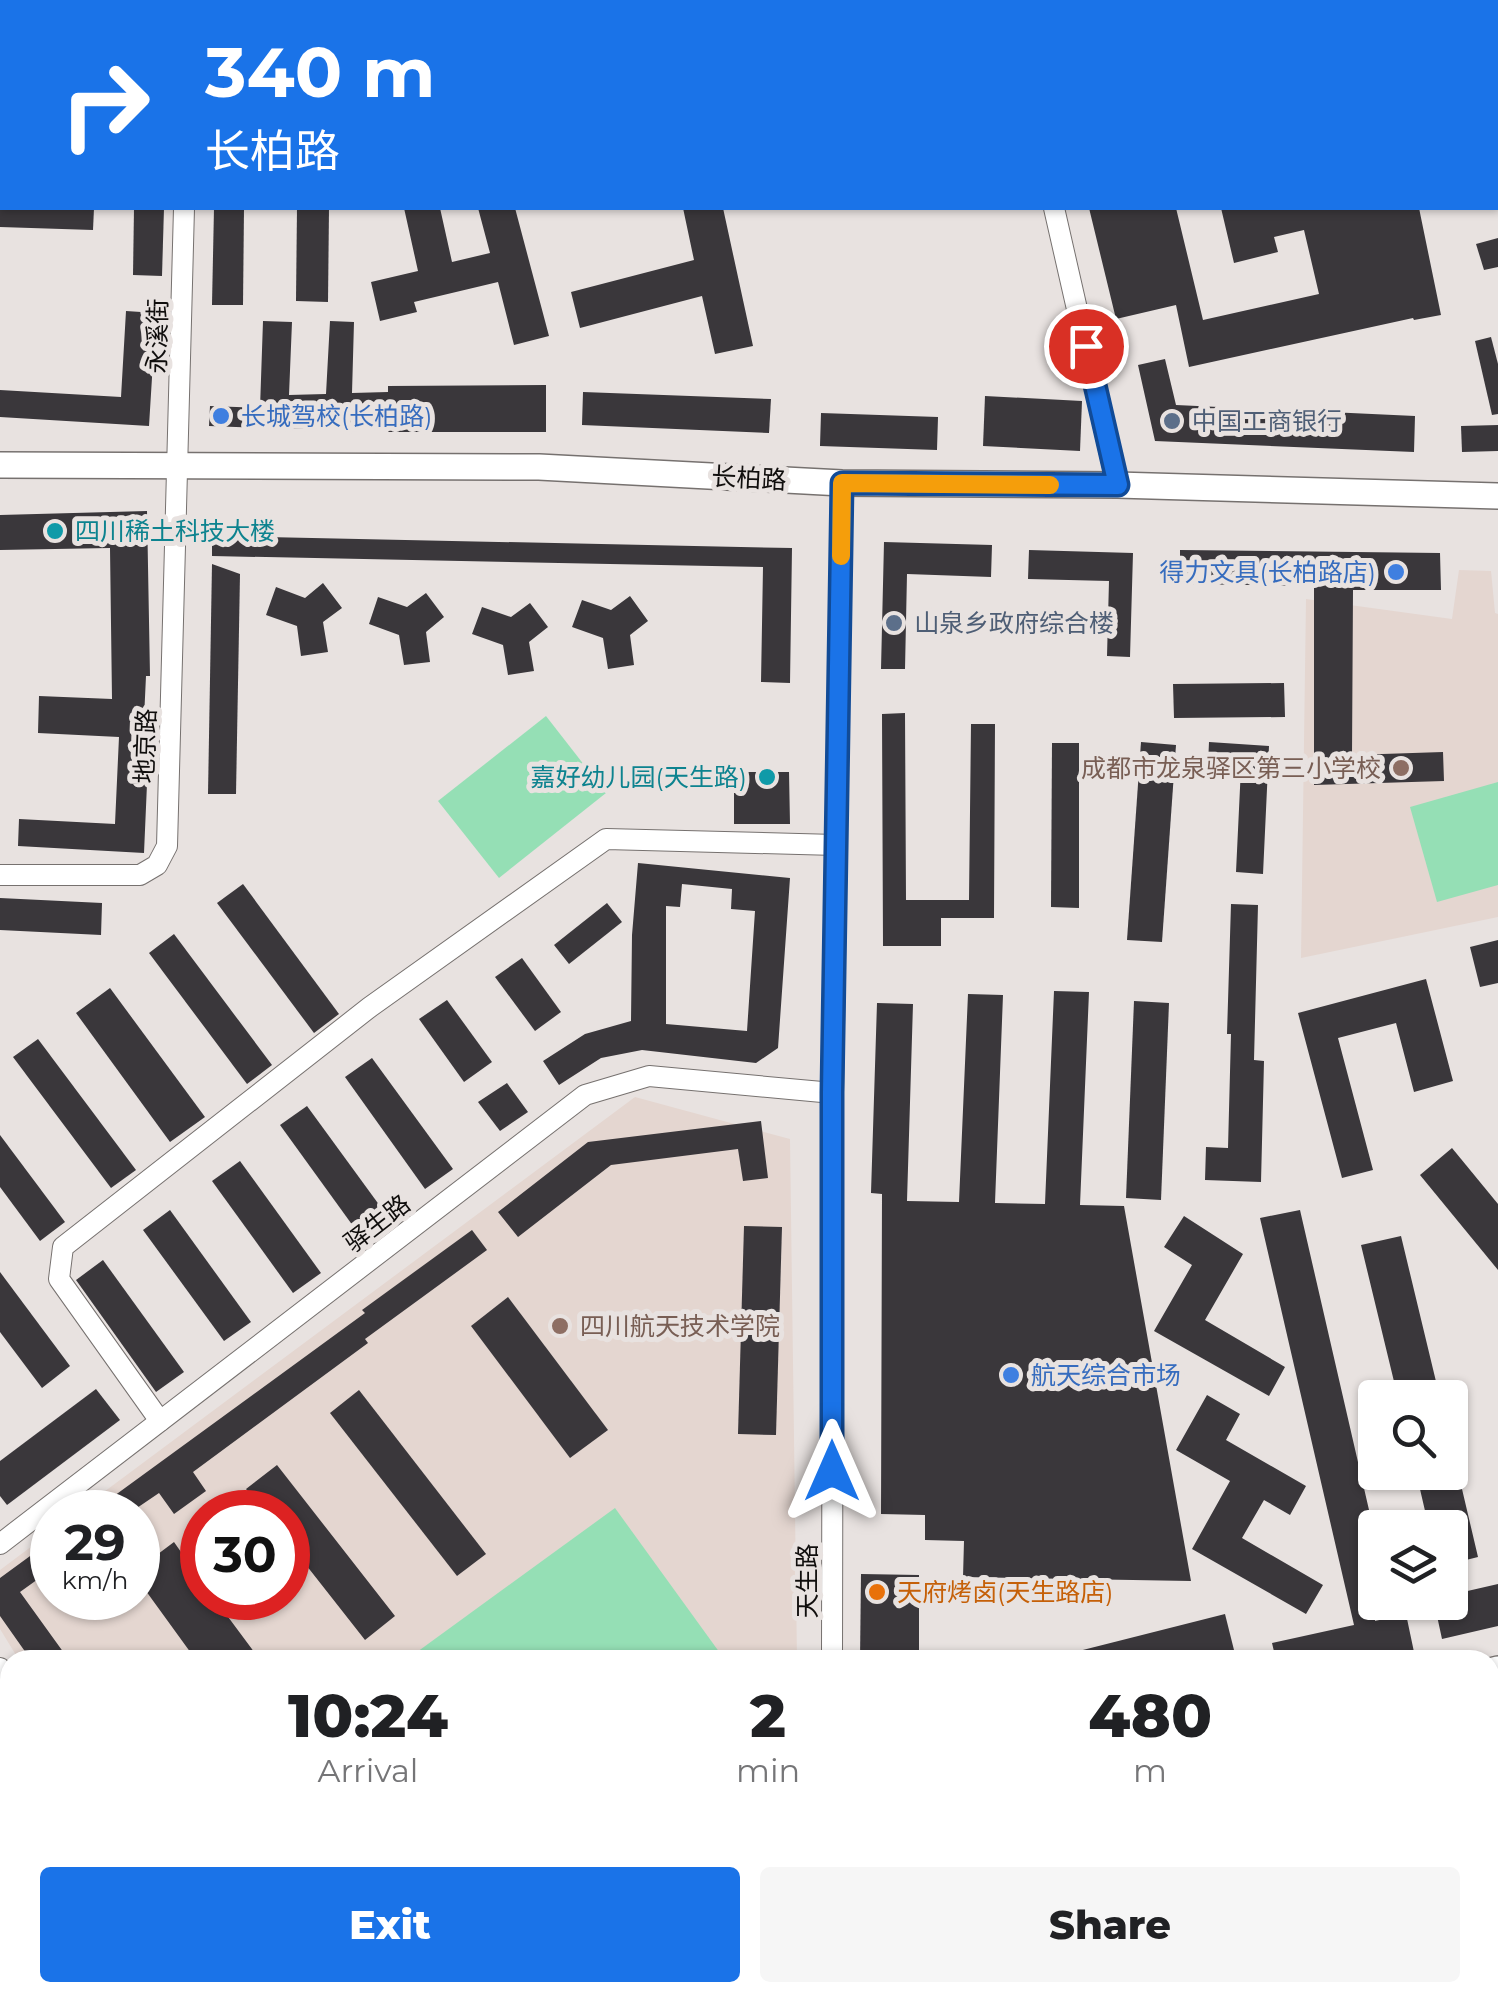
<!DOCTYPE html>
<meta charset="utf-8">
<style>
body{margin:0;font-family:Montserrat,"Noto Sans SC",sans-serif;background:#f6f6f6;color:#202124;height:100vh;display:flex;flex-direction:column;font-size:38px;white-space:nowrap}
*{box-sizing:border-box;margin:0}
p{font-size:32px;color:#757577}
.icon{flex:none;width:55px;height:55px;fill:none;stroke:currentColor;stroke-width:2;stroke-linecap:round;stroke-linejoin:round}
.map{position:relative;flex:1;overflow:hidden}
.sheet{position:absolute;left:0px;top:1650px;width:1500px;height:352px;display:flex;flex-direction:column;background:#fff;border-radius:30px 30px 0 0;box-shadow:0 2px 8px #0004}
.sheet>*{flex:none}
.banner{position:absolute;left:0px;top:0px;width:1500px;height:210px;box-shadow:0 2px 8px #0004;background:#1a73e8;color:#fff;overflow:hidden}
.buttons{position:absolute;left:1358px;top:1380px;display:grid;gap:20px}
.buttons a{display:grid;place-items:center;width:110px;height:110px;border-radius:10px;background:#fff;box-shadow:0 2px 8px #0004;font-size:50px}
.speed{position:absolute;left:30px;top:1490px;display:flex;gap:20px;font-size:50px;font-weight:700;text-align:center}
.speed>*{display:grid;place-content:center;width:130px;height:130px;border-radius:50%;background:#fff;box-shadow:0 2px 8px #0004;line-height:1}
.speed small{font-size:25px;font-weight:400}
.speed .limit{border:15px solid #d22;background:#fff;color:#111}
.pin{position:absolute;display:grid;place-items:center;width:85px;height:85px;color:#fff;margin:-42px;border:5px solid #fff;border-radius:50%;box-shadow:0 2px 10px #0007}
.me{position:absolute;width:110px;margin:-55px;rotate:0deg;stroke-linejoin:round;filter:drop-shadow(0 0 8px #0008)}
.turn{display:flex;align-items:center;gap:35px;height:210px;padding:0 40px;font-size:45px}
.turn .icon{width:130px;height:130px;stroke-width:2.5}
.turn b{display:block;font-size:70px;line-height:85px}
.eta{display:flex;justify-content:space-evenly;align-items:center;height:170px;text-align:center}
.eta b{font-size:60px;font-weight:800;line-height:70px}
.cta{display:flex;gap:20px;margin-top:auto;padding:20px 40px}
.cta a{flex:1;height:115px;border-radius:10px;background:#1a73e8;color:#fff;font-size:40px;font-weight:800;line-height:115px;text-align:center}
.cta a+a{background:#f6f6f6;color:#202124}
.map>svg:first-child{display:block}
.built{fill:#e4d6d0;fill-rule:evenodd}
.green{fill:#95dfb5}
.building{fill:#3a373b;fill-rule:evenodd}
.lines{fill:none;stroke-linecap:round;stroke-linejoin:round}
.minor-casing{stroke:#76716f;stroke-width:22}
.tertiary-casing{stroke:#76716f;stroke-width:28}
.minor{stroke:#fff;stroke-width:20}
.tertiary{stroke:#fff;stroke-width:25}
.route-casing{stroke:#114b97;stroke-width:25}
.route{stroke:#1a73e8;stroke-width:18}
.slow{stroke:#f59e0b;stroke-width:18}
.shop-dot{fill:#3f7fe0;stroke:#e8e2e0;stroke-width:4}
.service-dot{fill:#5c6f8a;stroke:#e8e2e0;stroke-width:4}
.culture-dot{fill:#0f9aa8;stroke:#e8e2e0;stroke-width:4}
.education-dot{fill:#8d6e63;stroke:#e8e2e0;stroke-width:4}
.food-dot{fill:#e8710a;stroke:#e8e2e0;stroke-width:4}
.labels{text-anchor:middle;stroke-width:10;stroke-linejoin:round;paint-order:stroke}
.street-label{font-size:25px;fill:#100e0d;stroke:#e8e2e0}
.shop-label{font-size:25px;fill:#366cbe;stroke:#e8e2e0;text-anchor:start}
.service-label{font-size:25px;fill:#4e5e75;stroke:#e8e2e0;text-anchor:start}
.culture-label{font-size:25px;fill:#0d838f;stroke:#e8e2e0;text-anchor:start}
.education-label{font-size:25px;fill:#785e54;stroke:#e8e2e0;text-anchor:end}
.food-label{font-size:25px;fill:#c56008;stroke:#e8e2e0;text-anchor:start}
</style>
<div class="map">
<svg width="1498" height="2001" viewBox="0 0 1498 2001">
<rect width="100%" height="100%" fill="#e8e2e0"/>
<g class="built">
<polygon points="1459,570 1491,571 1495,613 1498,614 1498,917 1301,958 1306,599 1452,619"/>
<path d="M635,1097L790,1139L797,1660H19L0,1629V1570L52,1531V1598H138V1512H77ZM202,1512H288V1598H202Z"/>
<polygon points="471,1992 871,1992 873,2001 459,2001"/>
</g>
<g class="green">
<polygon points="546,716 606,793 499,878 438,801"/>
<polygon points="1498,782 1498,885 1437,902 1410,807"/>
<polygon points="615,1508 725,1660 406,1660"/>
</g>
<g class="building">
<polygon points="0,208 94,208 93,230 0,227"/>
<polygon points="134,208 164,208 162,276 133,275"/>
<polygon points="214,208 244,208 243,305 212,305"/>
<polygon points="297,208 329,208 328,302 296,301"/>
<polygon points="404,208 440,208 452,262 490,253 478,208 515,208 549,336 514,345 498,282 414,302 417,312 380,321 371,282 418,271"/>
<polygon points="683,208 723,208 753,346 715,354 702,296 580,328 571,292 694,260"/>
<polygon points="1089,208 1176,208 1203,320 1319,294 1304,230 1274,237 1278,252 1234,263 1221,208 1419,208 1441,315 1414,320 1413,318 1189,367 1176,305 1116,319"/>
<polygon points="1498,238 1498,267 1484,270 1476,244"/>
<polygon points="126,311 156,313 149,426 0,417 0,390 121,397"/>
<polygon points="263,321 292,322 289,395 326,394 330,321 354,322 352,393 388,392 388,386 546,385 546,432 388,432 388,424 288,429 209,426 210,406 260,408"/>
<polygon points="1491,337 1498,364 1498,414 1492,415 1475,341"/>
<polygon points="1165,359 1176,405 1415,416 1414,452 1155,441 1138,365"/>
<polygon points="583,392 771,399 769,433 582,425"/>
<polygon points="985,396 1082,401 1080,451 983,446"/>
<polygon points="821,413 938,417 937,450 820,446"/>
<polygon points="1498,425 1498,451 1462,452 1461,426"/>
<polygon points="147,511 150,676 146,676 142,761 148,761 144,853 18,846 19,819 115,824 119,737 38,733 39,696 112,699 110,548 0,550 0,515"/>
<polygon points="212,536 792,548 790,683 761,682 763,567 212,556"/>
<polygon points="884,542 992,545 991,577 907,574 905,669 881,669"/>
<polygon points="1029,550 1133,553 1130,657 1107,656 1109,581 1028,579"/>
<polygon points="1180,550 1440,553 1441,590 1353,590 1352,755 1443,752 1444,781 1314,785 1314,586 1180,584"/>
<polygon points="212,564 240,574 236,794 208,794"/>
<polygon points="323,583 342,608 323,622 328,652 301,656 297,626 266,615 276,587 305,598"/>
<polygon points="426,593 444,617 426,632 430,662 404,665 399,635 369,624 378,597 407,607"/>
<polygon points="630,596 648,621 630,635 634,665 608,669 603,638 572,627 582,600 611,610"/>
<polygon points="530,603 548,627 529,642 534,671 508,675 503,645 472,634 482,607 511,617"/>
<polygon points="1284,683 1285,717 1174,718 1173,684"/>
<polygon points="905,713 906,900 969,900 971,724 995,724 994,918 941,918 941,946 883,946 882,714"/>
<polygon points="1141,742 1176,745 1162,942 1127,940"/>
<polygon points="1209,742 1269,746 1263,874 1236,872 1241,767 1208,765"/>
<polygon points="1052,743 1079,743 1079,908 1051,907"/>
<polygon points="744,772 789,772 790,824 734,824 734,782 744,781"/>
<path d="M638,863L790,878L778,1048L756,1063L642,1050L601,1058L559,1085L543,1061L585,1034L631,1021L632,935ZM682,884L732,889L731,909L755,911L747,1031L666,1024V906L680,907Z"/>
<polygon points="243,884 339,1014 314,1033 217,903"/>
<polygon points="0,898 102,903 101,935 0,930"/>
<polygon points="607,903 622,922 569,964 554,945"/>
<polygon points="1231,904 1258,905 1254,1060 1264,1061 1261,1182 1205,1180 1206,1147 1228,1148 1231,1034 1227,1034"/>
<polygon points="174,934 272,1065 247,1084 149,953"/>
<polygon points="1498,940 1498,983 1480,987 1470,947"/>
<polygon points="522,958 561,1012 535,1031 495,977"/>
<polygon points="1426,979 1453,1081 1414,1092 1396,1023 1338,1038 1373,1170 1342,1178 1298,1013"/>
<polygon points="110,988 205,1117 170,1142 76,1013"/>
<polygon points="1054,991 1089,992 1080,1205 1124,1206 1191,1581 963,1577 964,1541 925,1540 925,1515 881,1514 882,1194 871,1193 877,1003 913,1004 907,1201 959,1202 968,994 1003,995 995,1203 1045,1204"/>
<polygon points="447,1000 492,1062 464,1082 419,1019"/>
<polygon points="1134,1001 1169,1003 1161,1200 1126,1198"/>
<polygon points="38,1039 136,1170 111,1188 13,1057"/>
<polygon points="372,1058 453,1169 425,1189 345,1077"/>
<polygon points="507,1083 528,1112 500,1131 478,1102"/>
<polygon points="307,1106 388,1217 361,1237 280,1125"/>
<polygon points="761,1121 768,1178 743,1181 738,1149 611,1165 518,1237 498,1212 588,1142"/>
<polygon points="0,1135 65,1222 40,1241 0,1187"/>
<polygon points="1452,1148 1498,1204 1498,1270 1420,1175"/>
<polygon points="240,1161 321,1273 293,1293 212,1181"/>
<polygon points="170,1210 251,1322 224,1341 143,1230"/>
<polygon points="1300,1210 1375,1536 1375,1621 1406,1614 1414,1652 1379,1660 1276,1660 1272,1643 1354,1625 1260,1218"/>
<polygon points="1184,1216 1243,1254 1205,1320 1285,1367 1269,1396 1154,1331 1192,1265 1164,1247"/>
<polygon points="744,1226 782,1227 776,1435 738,1434"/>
<polygon points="472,1230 487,1250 365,1339 368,1343 193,1472 206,1491 174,1514 159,1493 131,1512 92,1512 365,1313 362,1310"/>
<polygon points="1401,1236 1433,1369 1440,1398 1398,1398 1361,1245"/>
<polygon points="103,1260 184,1372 156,1392 76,1280"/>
<polygon points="0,1272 70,1366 42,1388 0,1332"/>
<polygon points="508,1297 608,1430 570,1458 471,1326"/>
<polygon points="96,1389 120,1420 7,1505 0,1496 0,1461"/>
<polygon points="359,1390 486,1554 457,1576 330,1413"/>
<polygon points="1207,1395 1240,1414 1226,1440 1306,1486 1290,1515 1264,1500 1242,1538 1323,1585 1306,1614 1192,1549 1230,1481 1176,1450"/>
<polygon points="277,1465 395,1616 365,1640 288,1542 288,1512 264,1512 246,1489"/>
<polygon points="1416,1472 1458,1472 1478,1557 1450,1564 1450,1528 1429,1528"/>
<polygon points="52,1540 52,1569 20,1592 69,1660 31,1660 0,1616 0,1578"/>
<polygon points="174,1542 202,1582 202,1598 214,1598 260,1660 196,1660 138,1580 138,1569"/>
<polygon points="861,1574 919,1575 919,1660 860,1660"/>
<polygon points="1498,1584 1498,1626 1442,1639 1434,1602 1450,1602 1450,1595"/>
<polygon points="1225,1614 1234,1650 1196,1660 1068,1660 1067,1654"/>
</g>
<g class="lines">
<defs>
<g id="minor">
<polyline points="1005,0 1006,2"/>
<polyline points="188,2 188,0"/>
<polyline points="1054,208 1117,485"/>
<polyline points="0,875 140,875 157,865 167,846 184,208"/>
<polyline points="160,1421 59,1279 63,1247 370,1007 606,839 836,845"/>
<polyline points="0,1544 585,1095 649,1076 833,1093"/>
<polyline points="832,1660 833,1093 842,483"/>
<polyline points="0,1668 10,1682"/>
<polyline points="226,1992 232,2001"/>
<polyline points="363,1992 388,2001"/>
<polyline points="521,1992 525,2001"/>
<polyline points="882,1992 883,2001"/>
<polyline points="329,2001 343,1992"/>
<polyline points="404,2001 442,1992"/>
</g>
<g id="tertiary">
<polyline points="0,465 539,467 842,483 1117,485 1498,496"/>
<polyline points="1490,1671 1498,1669"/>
</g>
</defs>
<use href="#minor" class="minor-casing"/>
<use href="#tertiary" class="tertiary-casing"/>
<use href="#minor" class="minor"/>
<use href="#tertiary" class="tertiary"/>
</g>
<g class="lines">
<defs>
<polyline id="route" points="832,1471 832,1092 842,483 1118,485 1086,346"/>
</defs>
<use href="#route" class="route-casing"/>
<use href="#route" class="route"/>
<polyline class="slow" points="841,556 842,483 1050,485"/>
</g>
<g class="shop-dot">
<circle cx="221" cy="416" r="10"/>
<circle cx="1396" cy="572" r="10"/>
<circle cx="1011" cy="1375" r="10"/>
</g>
<g class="service-dot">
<circle cx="1172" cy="421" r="10"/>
<circle cx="894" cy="623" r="10"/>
</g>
<g class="culture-dot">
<circle cx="55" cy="531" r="10"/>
<circle cx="767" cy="777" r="10"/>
</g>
<g class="education-dot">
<circle cx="1401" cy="768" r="10"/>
<circle cx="560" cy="1326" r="10"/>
</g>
<circle class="food-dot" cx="877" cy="1592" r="10"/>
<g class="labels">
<g class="street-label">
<text transform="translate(157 336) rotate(-89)" y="9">永溪街</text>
<text transform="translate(749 478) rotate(3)" y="9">长柏路</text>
<text transform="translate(145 746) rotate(-88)" y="9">地京路</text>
<text transform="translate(377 1223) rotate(-38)" y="9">驿生路</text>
<text transform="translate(807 1581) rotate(-90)" y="9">天生路</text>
</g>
<g class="shop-label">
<text x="241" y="425">长城驾校(长柏路)</text>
<text x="1376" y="581" text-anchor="end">得力文具(长柏路店)</text>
<text x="1031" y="1384">航天综合市场</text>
</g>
<g class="service-label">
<text x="1192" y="430">中国工商银行</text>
<text x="914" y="632">山泉乡政府综合楼</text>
</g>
<g class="culture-label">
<text x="75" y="540">四川稀土科技大楼</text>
<text x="747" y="786" text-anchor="end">嘉好幼儿园(天生路)</text>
</g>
<g class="education-label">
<text x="1381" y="777">成都市龙泉驿区第三小学校</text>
<text x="580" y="1335" text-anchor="start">四川航天技术学院</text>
</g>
<g class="food-label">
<text x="897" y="1601">天府烤卤(天生路店)</text>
</g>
</g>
</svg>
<div class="buttons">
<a><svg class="icon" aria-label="search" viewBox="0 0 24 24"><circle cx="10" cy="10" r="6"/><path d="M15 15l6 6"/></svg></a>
<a><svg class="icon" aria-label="layers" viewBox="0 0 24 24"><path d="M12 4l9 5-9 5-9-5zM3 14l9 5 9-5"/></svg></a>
</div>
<div class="speed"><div>29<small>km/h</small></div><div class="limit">30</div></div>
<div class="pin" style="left:1086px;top:346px;background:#d93025"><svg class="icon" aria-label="arrive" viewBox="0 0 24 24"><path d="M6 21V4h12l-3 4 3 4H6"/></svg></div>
<svg class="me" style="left:832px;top:1471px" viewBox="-20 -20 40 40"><path d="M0-17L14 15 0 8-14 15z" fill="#1a73e8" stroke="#fff" stroke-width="4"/></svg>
<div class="banner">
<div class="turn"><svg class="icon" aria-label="right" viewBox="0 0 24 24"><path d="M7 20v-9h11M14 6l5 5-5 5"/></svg><div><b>340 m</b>长柏路</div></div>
</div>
<section class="sheet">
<div class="eta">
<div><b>10:24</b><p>Arrival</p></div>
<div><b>2</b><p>min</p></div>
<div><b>480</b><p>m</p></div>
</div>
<div class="cta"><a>Exit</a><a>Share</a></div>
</section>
</div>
